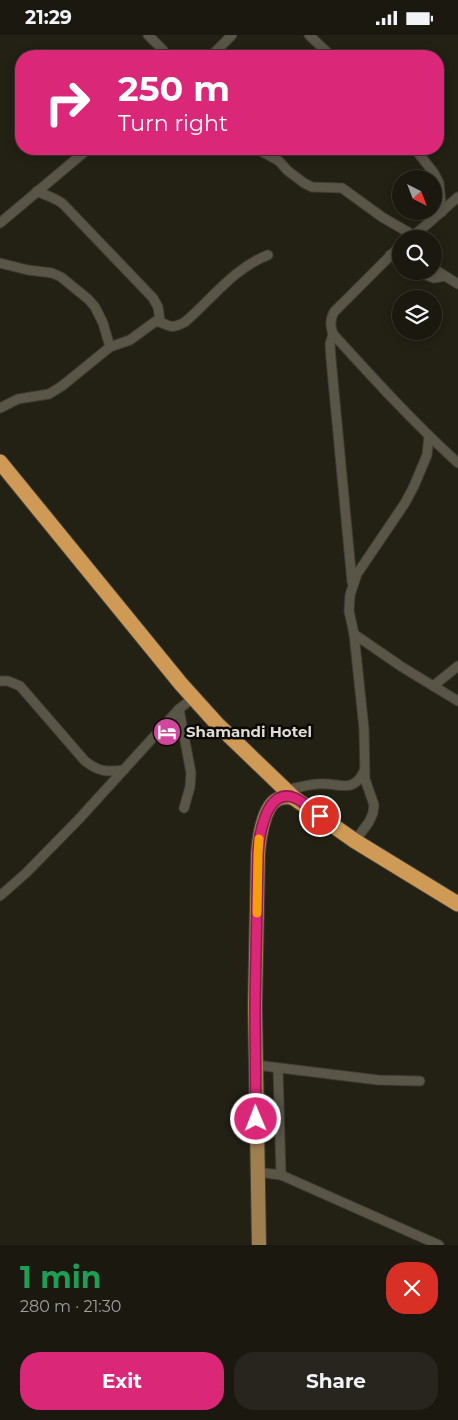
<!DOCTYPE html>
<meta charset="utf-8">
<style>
body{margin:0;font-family:Montserrat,sans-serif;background:#27251d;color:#f1f3f6;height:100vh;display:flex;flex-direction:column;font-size:19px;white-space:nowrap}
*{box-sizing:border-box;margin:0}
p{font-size:16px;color:#9fa09e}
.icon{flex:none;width:28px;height:28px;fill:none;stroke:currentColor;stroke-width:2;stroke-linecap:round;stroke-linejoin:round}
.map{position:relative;height:1210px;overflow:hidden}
.drawer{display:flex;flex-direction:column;background:#1a180f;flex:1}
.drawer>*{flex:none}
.banner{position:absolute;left:15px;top:15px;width:429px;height:105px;border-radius:20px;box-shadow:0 2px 12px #0003,0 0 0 1px #38372f;background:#db2777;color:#fff;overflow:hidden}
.needle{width:32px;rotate:138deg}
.tools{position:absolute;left:392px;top:135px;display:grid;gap:10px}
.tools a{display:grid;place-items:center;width:50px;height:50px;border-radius:50%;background:#1a180f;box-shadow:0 2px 12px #0003,0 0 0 1px #38372f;font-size:25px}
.pin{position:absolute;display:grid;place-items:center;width:42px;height:42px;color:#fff;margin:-21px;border:2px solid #fff;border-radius:50%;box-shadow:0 1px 5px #0007}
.me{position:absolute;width:55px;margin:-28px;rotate:359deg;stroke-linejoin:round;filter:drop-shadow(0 0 4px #0008)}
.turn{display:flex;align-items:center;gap:18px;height:105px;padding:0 20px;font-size:22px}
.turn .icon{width:65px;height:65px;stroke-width:2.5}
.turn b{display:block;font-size:35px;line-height:42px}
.round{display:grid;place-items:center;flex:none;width:52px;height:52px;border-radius:20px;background:#27251d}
.headline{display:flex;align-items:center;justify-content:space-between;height:85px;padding:0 20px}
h1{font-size:30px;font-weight:700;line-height:38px;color:#1e9e55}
.action{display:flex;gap:10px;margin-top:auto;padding:10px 20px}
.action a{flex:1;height:58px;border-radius:20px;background:#db2777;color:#fff;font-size:20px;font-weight:700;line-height:58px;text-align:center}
.action a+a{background:#27251d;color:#f1f3f6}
.status{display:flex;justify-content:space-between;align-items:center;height:35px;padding:0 25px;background:#1a180f;direction:ltr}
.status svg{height:14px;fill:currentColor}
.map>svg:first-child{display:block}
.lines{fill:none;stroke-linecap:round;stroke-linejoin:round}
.street-casing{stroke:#3f3c34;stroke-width:11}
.primary-casing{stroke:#3f3c34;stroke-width:16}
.highway-casing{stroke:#3f3c34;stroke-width:17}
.street{stroke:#595648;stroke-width:9}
.primary{stroke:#9f7f50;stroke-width:14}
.highway{stroke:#ce9a56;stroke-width:15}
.route-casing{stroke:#8e194d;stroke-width:12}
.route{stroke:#db2777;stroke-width:9}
.slow{stroke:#f59e0b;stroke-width:9}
.labels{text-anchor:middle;stroke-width:5;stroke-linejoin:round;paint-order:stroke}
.poi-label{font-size:15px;font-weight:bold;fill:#dedcd4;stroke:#0b0a05;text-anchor:start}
</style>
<div class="status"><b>21:29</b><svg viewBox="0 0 49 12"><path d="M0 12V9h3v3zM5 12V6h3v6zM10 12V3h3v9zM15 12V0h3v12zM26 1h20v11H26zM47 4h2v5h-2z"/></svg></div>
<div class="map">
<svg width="458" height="1210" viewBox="0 0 458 1210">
<rect width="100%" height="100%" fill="#232014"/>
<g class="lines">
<defs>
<g id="street">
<polyline points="148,0 163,15 166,21"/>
<polyline points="309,0 331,21"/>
<polyline points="211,21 232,0"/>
<polyline points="257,114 279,126 288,136 304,148 312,152 342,153 382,182 413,200"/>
<polyline points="415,114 434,138 439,148 442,177"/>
<path d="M37,156C46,161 56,163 63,169L153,263L158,272L160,286"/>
<polyline points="0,188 88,114"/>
<polyline points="409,204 425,191 458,162"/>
<path d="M401,210L334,277C330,285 330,290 333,299C373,343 414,388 458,428"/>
<polyline points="390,220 401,227"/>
<polyline points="0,228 28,235 52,238 61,242 88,264 95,272 103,288 110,312"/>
<polyline points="434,234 458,249"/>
<polyline points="416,236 434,243 445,241"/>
<polyline points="333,299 330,309 331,324 352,547"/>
<path d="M0,373L18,364L49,359L62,351L110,312L130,305L156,286C170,289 168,296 185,287C212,264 234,233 268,220"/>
<polyline points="354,599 402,632 458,666"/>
<path d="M0,646H8L20,651L85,726C99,737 106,737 124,735"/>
<polyline points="433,651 458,631"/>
<polyline points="179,674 191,738 190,752 184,773"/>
<path d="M286,755C296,753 306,750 317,749C336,746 353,761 364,736"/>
<polyline points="355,806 369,787 373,778 374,770 365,744 364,694 354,599 349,576 350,560 357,539 405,468 414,451 427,420 429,401"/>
<polyline points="0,861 26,838 79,784 179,674 193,663"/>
<polyline points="256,1030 378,1045 420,1046"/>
<polyline points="278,1034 281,1140"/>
<polyline points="257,1137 281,1140 439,1210"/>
</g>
<path id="primary" d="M259,1210L255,971L258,819C259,805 263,771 278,764C283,762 289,762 294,763"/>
<polyline id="highway" points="0,427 181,649 218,690 294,763 355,806 458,869"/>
</defs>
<use href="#street" class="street-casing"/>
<use href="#primary" class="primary-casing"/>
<use href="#highway" class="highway-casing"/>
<use href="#street" class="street"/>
<use href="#primary" class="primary"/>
<use href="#highway" class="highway"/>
</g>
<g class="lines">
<defs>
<path id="route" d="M256,1084L255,971L258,819C259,801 266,751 295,763C304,767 313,776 320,781"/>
</defs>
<use href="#route" class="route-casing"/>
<use href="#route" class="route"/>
<polyline class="slow" points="257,878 258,819 259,804"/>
</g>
<defs>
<symbol id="hotel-disc" viewBox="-11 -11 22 22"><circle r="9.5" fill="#d1479c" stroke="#0b0a05"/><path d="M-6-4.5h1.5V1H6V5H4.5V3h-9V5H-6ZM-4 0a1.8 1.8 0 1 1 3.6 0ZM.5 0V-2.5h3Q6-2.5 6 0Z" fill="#fff"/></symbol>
</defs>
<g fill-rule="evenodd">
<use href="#hotel-disc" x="151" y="681" width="32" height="32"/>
</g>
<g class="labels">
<g class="poi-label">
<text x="186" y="702">Shamandi Hotel</text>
</g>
</g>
</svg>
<div class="tools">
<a><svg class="needle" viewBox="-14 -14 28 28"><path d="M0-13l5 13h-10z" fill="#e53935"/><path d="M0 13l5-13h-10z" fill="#9fa09e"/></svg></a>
<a><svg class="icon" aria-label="search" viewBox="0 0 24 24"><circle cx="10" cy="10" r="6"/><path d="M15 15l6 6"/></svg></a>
<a><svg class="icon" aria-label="layers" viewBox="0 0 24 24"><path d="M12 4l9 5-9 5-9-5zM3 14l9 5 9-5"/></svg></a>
</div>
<div class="pin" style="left:320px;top:781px;background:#d93025"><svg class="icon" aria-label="arrive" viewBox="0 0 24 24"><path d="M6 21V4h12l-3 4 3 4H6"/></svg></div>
<svg class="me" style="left:256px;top:1084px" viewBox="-20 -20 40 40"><circle r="17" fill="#db2777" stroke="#fff" stroke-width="3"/><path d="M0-11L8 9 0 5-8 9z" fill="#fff"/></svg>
<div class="banner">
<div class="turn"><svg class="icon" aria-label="right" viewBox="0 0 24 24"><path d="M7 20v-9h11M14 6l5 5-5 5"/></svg><div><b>250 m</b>Turn right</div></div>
</div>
</div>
<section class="drawer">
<div class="headline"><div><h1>1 min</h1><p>280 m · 21:30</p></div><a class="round" style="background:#d93025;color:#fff"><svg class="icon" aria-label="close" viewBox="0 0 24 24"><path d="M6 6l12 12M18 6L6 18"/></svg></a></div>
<div class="action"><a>Exit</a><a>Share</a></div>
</section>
